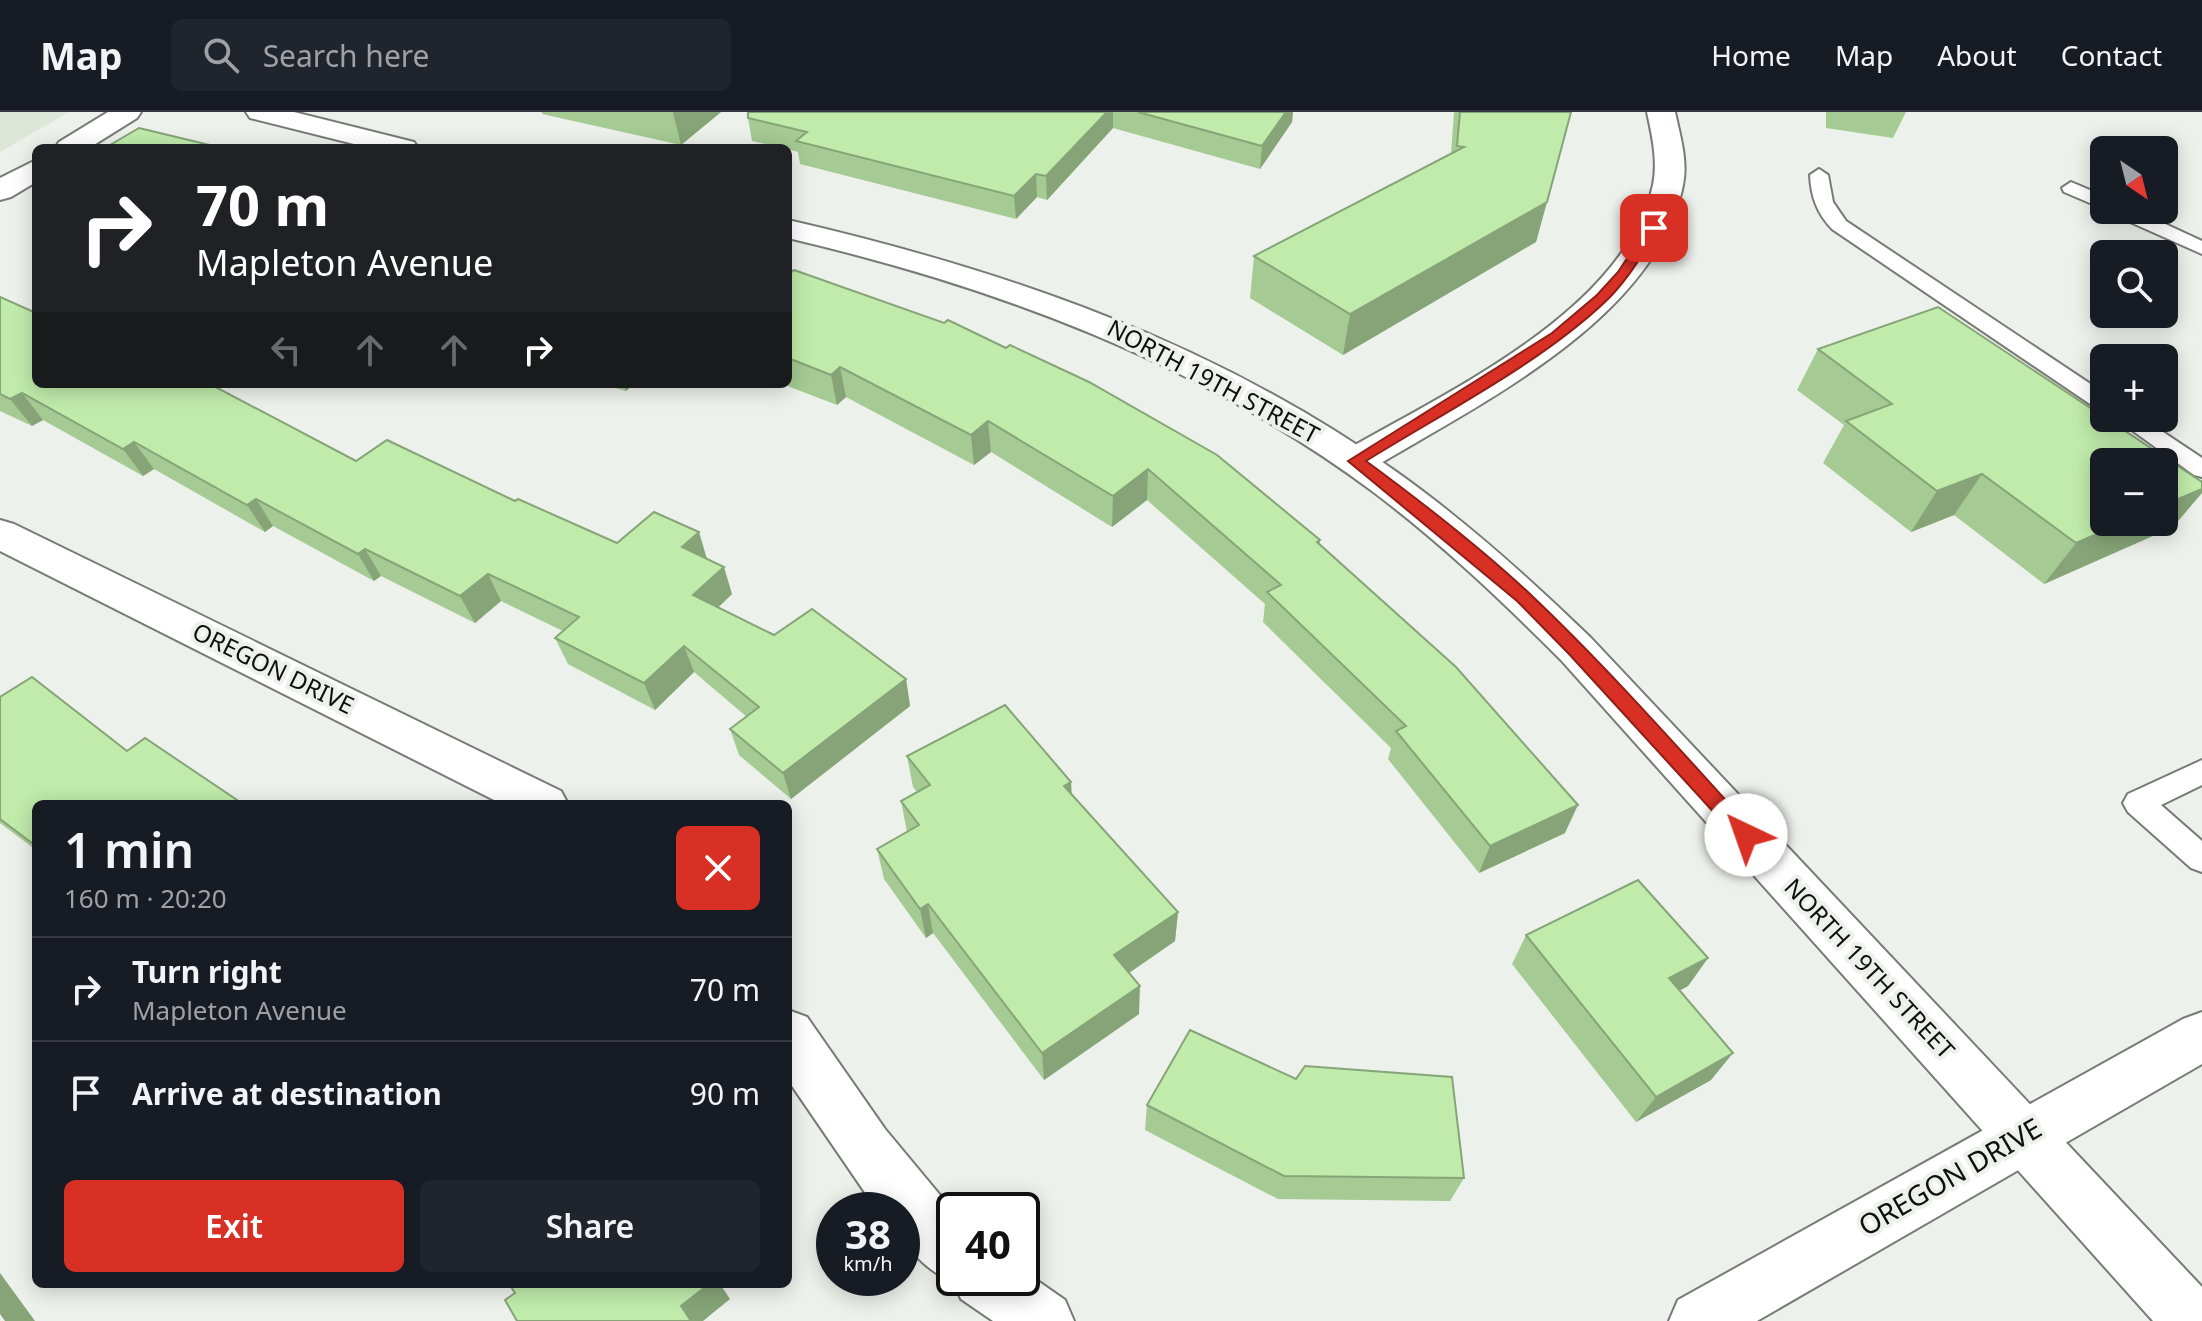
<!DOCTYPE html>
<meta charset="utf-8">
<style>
body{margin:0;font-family:"Noto Sans",sans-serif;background:#20242c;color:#f1f3f6;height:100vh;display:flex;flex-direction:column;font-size:30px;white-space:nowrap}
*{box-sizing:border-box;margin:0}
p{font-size:26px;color:#9ea1a6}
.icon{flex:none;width:44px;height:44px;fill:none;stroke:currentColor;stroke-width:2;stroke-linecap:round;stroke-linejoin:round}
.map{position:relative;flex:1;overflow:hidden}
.side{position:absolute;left:32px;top:688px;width:760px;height:488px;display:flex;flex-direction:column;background:#171b24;border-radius:12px;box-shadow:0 4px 20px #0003}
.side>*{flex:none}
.hud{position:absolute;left:32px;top:32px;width:760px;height:244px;border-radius:12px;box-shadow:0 4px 20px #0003;background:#202124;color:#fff;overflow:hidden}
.needle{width:52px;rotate:145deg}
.buttons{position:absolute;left:2090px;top:24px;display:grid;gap:16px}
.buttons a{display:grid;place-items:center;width:88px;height:88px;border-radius:12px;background:#171b24;box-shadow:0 4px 20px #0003;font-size:40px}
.speed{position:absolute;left:816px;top:1080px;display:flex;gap:16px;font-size:40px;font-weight:700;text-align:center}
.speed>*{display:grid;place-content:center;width:104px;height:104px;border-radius:50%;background:#171b24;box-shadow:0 4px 20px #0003;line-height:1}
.speed small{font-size:20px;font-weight:400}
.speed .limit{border:4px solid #111;border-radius:12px;background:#fff;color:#111}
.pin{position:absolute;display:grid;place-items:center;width:68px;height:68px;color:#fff;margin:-34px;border-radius:16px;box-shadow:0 4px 12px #0006}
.me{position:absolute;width:88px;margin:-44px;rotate:318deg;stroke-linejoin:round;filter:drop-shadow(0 0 6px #0008)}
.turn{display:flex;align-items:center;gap:28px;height:168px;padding:0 32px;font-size:36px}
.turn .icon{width:104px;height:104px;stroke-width:2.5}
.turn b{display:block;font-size:56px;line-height:68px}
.lanes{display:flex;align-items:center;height:76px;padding:0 32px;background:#0003;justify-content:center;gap:40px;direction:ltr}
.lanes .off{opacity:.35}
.round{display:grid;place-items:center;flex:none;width:84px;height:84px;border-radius:12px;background:#20242c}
.overview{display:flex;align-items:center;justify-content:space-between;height:136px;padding:0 32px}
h1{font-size:48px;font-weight:600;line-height:60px}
.action{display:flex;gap:16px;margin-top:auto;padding:16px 32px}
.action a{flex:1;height:92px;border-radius:12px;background:#d93025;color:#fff;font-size:32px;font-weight:600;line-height:92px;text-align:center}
.action a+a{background:#20242c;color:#f1f3f6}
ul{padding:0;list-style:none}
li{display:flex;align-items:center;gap:24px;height:104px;padding:0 32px;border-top:2px solid #363941}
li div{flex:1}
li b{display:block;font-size:30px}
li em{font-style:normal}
header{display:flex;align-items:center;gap:48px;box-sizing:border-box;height:112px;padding:0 40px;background:#171b24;border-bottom:2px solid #363941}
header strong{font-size:38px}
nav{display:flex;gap:44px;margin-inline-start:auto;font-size:28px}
.search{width:560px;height:72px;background:#20242c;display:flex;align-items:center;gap:20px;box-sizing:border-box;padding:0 28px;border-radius:12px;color:#9ea1a6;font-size:30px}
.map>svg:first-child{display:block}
.built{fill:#dde6d9}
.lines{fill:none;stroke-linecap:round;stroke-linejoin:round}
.lane-casing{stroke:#777b75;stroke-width:4}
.street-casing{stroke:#777b75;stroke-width:4}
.secondary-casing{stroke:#777b75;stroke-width:4}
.lane{fill:#fff;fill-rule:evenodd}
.street{fill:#fff;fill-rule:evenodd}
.secondary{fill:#fff;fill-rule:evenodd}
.wall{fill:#a5ca93}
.shaded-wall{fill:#86a478}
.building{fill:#c0ebab;stroke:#86a478;stroke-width:2}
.route{fill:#d93025;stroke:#8d1f18;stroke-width:2}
.labels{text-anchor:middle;stroke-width:8;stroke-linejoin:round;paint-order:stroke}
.street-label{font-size:24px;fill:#0f100e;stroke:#edf1eb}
.near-street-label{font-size:28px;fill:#0f100e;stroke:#edf1eb}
</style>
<header>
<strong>Map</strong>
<div class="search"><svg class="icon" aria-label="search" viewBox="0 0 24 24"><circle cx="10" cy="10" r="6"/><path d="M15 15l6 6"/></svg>Search here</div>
<nav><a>Home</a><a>Map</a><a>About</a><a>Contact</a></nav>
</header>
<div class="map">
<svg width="2202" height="1209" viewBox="0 0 2202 1209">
<rect width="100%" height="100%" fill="#edf1eb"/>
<polygon class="built" points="0,0 69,0 0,40"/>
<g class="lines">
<defs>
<g id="lane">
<path d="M1819,57L1828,63L1833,90L1846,109L2104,281V298L2096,296L1832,117C1817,101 1811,85 1810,63Z"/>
<polygon points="2071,70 2104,84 2104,97 2064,80 2062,76"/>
<polygon points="2109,98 2135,98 2202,129 2202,142 2112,102"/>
<polygon points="2115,306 2142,306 2202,346 2202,365 2194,363"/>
<polygon points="2202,648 2202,673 2161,693 2202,729 2202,760 2191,756 2128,700 2123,691 2128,682"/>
</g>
<g id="street">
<polygon points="108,0 141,0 137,6 89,36 55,36 59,30"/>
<path d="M1647,0H1675C1680,23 1688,49 1683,73C1656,208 1477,293 1369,358L1356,361L1343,358L1337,349L1343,340C1446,280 1624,200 1653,73C1658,49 1652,23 1647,0Z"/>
<polygon points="36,48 36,70 11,85 0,88 0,66"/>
<polygon points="0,408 14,412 561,679 568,692 502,692 0,439"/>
<path d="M788,898L807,905L885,1017L954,1100V1166H1022V1158L1065,1188L1074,1209H993L961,1187L954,1170C931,1161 918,1147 902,1128V1098H877L788,968Z"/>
<polygon points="2202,900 2202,952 1757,1209 1669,1209 1678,1188 2183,907"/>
</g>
<g id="secondary">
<polygon points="246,0 294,0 414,30 418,36 370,36 250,6"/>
<path d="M788,108C1005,158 1215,230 1398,361C1467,410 1530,467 1591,526L2202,1175V1209H2153L1561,548C1501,488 1440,430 1372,379C1198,250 997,175 788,126Z"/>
</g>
</defs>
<use href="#lane" class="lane-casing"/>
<use href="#street" class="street-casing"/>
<use href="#secondary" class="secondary-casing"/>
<use href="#lane" class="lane"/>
<use href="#street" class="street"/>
<use href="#secondary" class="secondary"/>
</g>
<g class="wall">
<polygon points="542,0 721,0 681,33 542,2"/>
<polygon points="748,0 1293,0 1292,10 1260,57 1113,16 1047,88 1037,85 1016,107 800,52 798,40 788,37 788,36 783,36 752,29 748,6"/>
<polygon points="1454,0 1571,0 1536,130 1343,243 1250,186 1254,144 1451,42"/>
<polygon points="1826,0 1906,0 1893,26 1826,16"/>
<polygon points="788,163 1320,428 1320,432 1565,721 1479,761 1388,647 1391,636 1263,510 1265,492 1147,388 1112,415 991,340 974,353 846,285 837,293 782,272 788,272"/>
<polygon points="0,185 356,349 515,389 617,431 707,447 732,482 718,496 774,523 906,567 910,594 791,687 739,643 730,617 747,605 694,560 655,598 568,552 555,526 563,519 501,489 475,511 381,464 374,469 273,414 265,420 154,357 143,364 43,308 32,314 0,299"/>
<polygon points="1818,237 2173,415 2044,472 1954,403 1911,420 1823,351 1844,313 1797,278"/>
<polygon points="602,272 634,272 626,279"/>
<polygon points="0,585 127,639 243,692 36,692 36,738 0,711"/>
<polygon points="907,644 1071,670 1072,683 1178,800 1175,829 1129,861 1139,902 1044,968 933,821 926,826 884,767 877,737 907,720 901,689 917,680 913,675"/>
<polygon points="1526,823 1708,846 1688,874 1679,879 1711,968 1636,1010 1512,852"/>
<polygon points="1147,993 1464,1066 1450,1089 1278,1087 1145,1018"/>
</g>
<g class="shaded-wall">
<polygon points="674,0 721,0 681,33 673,1"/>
<polygon points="1107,0 1113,0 1113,16 1047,88 1046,64"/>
<polygon points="1286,0 1293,0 1292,10 1260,57 1262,34"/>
<polygon points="1036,62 1037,85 1016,107 1014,84"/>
<polygon points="1547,90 1536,130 1343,243 1350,202"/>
<polygon points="840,255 846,285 837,293 831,263"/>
<polygon points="623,272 634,272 626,279"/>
<polygon points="22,281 43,308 32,314 10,287"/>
<polygon points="988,309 991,340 974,353 971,323"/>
<polygon points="134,330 154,357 143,364 123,337"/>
<polygon points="1148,357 1147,388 1112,415 1113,384"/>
<polygon points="1982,362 1954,403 1911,420 1937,379"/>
<polygon points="2202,377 2202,381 2173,415 2044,472 2076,431 2125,410 2164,410 2164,393"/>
<polygon points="256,387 273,414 265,420 247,393"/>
<polygon points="699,420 707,447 682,435"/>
<polygon points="365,437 381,464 374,469 358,442"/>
<polygon points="724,455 732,482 702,510 693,483"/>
<polygon points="488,462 501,489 475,511 460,484"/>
<polygon points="684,534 694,560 655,598 644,571"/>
<polygon points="906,567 910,594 791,687 783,661"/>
<polygon points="1071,670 1072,701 1064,674"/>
<polygon points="1578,693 1565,721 1479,761 1490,734"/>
<polygon points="928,792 933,821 926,826 920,797"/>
<polygon points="1178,800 1175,829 1113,872 1114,843"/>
<polygon points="1708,846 1688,874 1650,894 1669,866"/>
<polygon points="1140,874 1139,902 1044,968 1042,941"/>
<polygon points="1733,941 1711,968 1636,1010 1656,985"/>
<polygon points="0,1161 35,1209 5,1209 0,1202"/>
<polygon points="709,1172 720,1172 730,1187 703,1209 691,1209 681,1194"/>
</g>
<g class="building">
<polygon points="748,0 1107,0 1046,64 1036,62 1014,84 796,29 807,20 748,6"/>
<polygon points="1138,0 1286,0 1262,34"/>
<polygon points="1460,0 1571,0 1547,90 1350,202 1254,144 1464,35 1457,34"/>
<polygon points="139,16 222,36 105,36"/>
<polygon points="794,158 944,211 948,208 1006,236 1010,233 1089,270 1217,343 1320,428 1317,430 1456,555 1578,693 1490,734 1396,619 1406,614 1267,480 1281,473 1148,357 1113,384 988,309 971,323 840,255 831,263 788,246 788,163"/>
<polygon points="0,185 36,201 36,272 210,272 356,349 387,328 515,389 518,387 617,431 654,400 699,420 682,435 724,455 693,483 774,523 812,497 906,567 783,661 730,617 759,595 684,534 644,571 555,526 579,505 488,462 460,484 365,437 358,442 256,387 247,393 134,330 123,337 22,281 10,287 0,282"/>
<polygon points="1938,195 2202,370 2202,377 2164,393 2164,350 2104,350 2104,410 2125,410 2076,431 1982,362 1937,379 1846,309 1892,292 1818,237"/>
<polygon points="32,565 127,639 145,626 243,692 36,692 36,734 0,707 0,585"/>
<polygon points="1005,593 1071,670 1064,674 1178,800 1114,843 1140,874 1042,941 928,792 920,797 877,737 919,713 901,689 930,673 907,644"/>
<polygon points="1638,768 1708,846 1669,866 1733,941 1656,985 1526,823"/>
<polygon points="1190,918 1296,967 1305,954 1452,965 1464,1066 1284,1064 1147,993"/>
<polygon points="509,1172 709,1172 681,1194 691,1209 517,1209 505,1188 515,1181"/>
</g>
<path class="route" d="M1649,113L1660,116C1643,141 1628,168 1606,189C1541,251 1443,301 1366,349C1423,391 1480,435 1531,483C1609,557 1680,638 1752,717L1755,723L1752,728H1739L1569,542L1517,489L1348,349L1552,221L1597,183L1618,160Z"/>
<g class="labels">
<g class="street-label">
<text transform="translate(1213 270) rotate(28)" y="8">NORTH 19TH STREET</text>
<text transform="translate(273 557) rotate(26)" y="8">OREGON DRIVE</text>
<text transform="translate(1869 857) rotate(47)" y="8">NORTH 19TH STREET</text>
</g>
<g class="near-street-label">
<text transform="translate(1950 1065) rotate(-30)" y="10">OREGON DRIVE</text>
</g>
</g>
</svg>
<div class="buttons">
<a><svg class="needle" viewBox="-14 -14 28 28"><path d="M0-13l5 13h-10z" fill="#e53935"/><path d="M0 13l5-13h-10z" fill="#9ea1a6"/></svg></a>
<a><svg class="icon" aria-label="search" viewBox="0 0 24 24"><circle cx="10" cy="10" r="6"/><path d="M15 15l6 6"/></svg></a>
<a>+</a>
<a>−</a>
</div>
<div class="speed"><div>38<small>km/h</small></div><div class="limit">40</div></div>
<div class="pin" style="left:1654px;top:116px;background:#d93025"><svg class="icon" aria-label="arrive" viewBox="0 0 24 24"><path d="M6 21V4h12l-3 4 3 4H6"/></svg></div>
<svg class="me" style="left:1746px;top:723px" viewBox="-20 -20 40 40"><circle r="19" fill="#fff"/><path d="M0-13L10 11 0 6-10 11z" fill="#d93025"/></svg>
<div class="hud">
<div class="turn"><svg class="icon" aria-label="right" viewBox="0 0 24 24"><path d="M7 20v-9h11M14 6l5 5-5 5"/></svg><div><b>70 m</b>Mapleton Avenue</div></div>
<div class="lanes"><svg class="icon off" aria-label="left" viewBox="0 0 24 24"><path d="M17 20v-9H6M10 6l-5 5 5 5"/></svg><svg class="icon off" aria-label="ahead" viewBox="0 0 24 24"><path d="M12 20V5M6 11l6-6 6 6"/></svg><svg class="icon off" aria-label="ahead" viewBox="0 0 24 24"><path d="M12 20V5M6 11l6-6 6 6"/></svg><svg class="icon" aria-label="right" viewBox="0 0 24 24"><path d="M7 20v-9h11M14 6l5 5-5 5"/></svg></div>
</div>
<section class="side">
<div class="overview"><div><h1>1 min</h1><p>160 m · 20:20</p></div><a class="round" style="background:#d93025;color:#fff"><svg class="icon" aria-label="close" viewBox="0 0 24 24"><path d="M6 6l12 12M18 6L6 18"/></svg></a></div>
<ul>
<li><svg class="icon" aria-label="right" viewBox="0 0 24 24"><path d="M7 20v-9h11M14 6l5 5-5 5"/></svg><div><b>Turn right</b><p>Mapleton Avenue</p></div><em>70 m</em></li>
<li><svg class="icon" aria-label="arrive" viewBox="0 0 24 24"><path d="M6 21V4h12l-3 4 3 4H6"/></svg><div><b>Arrive at destination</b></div><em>90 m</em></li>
</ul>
<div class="action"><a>Exit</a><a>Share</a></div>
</section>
</div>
